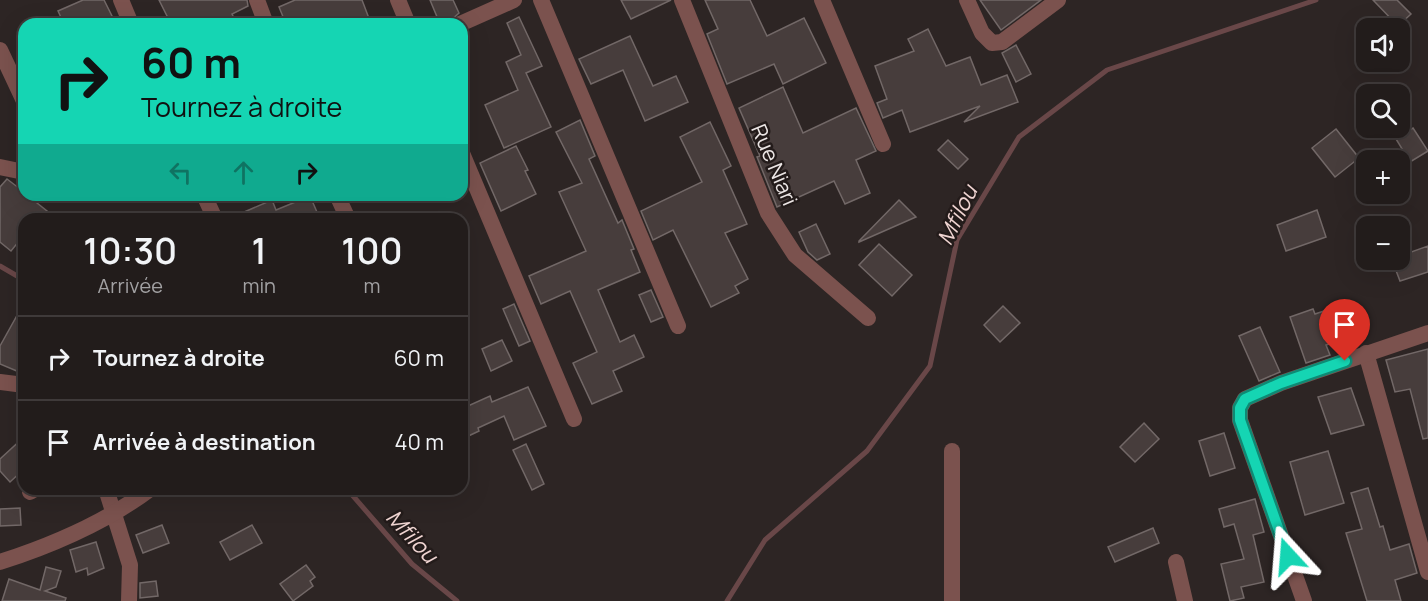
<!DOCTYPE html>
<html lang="fr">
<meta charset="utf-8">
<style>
body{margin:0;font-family:Manrope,sans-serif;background:#2a2524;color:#f1f3f6;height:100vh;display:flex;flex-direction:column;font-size:22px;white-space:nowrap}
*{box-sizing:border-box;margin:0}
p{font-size:20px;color:#a2a1a3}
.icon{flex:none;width:33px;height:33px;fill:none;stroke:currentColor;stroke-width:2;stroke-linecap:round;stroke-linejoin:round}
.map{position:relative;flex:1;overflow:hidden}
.details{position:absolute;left:18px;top:213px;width:450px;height:282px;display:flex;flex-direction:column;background:#221c1b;border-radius:18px;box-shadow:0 6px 24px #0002,0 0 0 2px #3f3a3a}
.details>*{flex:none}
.banner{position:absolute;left:18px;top:18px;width:450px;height:183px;border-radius:18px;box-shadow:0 6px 24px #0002,0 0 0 2px #3f3a3a;background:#15d5b3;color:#111;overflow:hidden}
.fabs{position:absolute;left:1356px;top:18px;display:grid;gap:12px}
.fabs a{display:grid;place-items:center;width:54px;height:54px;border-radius:12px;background:#221c1b;box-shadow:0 6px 24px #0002,0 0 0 2px #3f3a3a;font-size:30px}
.pin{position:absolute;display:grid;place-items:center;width:51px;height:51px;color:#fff;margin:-62px -26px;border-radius:50% 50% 50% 0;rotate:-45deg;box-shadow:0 0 6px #0007}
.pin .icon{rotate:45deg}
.me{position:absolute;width:66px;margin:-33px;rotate:341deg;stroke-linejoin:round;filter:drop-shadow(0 0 4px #0008)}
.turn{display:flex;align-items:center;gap:21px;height:126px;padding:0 24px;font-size:27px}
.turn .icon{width:78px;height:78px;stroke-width:2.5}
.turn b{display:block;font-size:42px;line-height:51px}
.lanes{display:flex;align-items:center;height:57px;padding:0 24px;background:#0003;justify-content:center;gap:30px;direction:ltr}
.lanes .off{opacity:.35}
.eta{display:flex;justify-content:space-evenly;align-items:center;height:102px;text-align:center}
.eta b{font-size:36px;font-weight:600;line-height:42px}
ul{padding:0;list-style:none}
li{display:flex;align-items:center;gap:18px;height:84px;padding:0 24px;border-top:2px solid #3f3a3a}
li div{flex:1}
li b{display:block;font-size:22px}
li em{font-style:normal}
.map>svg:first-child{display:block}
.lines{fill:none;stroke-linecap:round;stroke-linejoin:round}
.stream{stroke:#694748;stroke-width:5}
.building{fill:#473d3c;stroke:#726867;stroke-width:1.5}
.minor{stroke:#7b524e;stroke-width:16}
.route-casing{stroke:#0e8a74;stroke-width:15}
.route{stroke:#15d5b3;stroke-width:10}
.labels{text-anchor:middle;stroke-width:5;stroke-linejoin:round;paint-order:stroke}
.street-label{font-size:21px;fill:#ece6e5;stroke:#231b1a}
.water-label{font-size:22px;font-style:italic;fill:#f0d5d2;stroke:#231b1a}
</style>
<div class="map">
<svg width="1428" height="601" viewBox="0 0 1428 601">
<rect width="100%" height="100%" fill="#2d2524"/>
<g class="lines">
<g class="stream">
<polyline points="0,266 24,280"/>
<polyline points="347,489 412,564 457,601"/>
<polyline points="727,601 765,540 867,451 930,366 957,240 1019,137 1107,70 1316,0"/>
</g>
</g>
<g class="building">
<polygon points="83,0 104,0 116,24 64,24 58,11"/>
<polygon points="159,0 247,0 248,6 232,14 237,24 171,24"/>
<polygon points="295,0 362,0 370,21 362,24 286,24 279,7"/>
<polygon points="430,0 453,0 459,13 451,20 440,24"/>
<polygon points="621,0 671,0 631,19"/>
<polygon points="705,0 750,0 767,36 804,18 826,63 783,84 774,64 727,84 707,34 718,29"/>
<polygon points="980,0 1041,0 1001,30"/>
<polygon points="1373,0 1397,0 1411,14 1398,26"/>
<polygon points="519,17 542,66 526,73 551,127 504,148 485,105 518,90 506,62 521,55 507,23"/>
<polygon points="928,29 946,66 970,57 981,85 1007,75 1018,102 964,122 980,106 910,132 902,110 883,118 877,103 887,99 875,66 914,51 908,39"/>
<polygon points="630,36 653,86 676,76 688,102 645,121 623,70 591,84 579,59"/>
<polygon points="1016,45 1031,74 1016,82 1002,53"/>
<polygon points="783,87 803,133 856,108 876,151 856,160 870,193 845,204 834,181 777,207 757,157 760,156 739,108"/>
<polygon points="580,120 595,156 589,159 618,223 622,220 634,249 631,250 640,272 598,290 620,342 634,335 644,357 613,371 622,391 592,404 573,363 597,352 570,291 541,304 529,276 586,251 559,192 582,183 556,132"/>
<polygon points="710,122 731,166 723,170 747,224 725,233 748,279 735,286 739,293 711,307 673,230 653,240 641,211 702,182 680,137"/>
<polygon points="1413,128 1428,151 1410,162 1396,139"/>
<polygon points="1336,129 1359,158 1335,177 1312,148"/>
<polygon points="948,140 968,159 958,169 938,150"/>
<polygon points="516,146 528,170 525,171 536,194 501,211 480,163"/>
<polygon points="7,179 24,192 24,195 27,195 57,219 24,219 24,235 11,251 0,242 0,187"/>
<polygon points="310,196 320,219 228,219 272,200 276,210"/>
<polygon points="899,200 916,217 859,242 859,241"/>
<polygon points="1317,210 1326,237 1286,251 1277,225"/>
<polygon points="816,224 830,254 817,260 808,252 799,232"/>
<polygon points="879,244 912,275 892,296 859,265"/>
<polygon points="1428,246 1428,272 1400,281 1392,260 1400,260 1400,256"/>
<polygon points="651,290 663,317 651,322 639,295"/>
<polygon points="24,303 24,374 0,364 0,346"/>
<polygon points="514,304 530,341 519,346 503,309"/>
<polygon points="1003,306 1020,323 1000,342 984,325"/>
<polygon points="1336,307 1346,339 1326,345 1330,355 1306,363 1290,317 1313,309 1315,314"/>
<polygon points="1260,327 1280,372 1259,381 1239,336"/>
<polygon points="502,340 512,361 491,371 482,349"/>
<polygon points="1428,349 1428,438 1423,439 1410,389 1395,392 1386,360"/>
<polygon points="528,387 546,426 514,440 504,416 478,428 479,431 462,439 462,392 468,406 490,396 492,402"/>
<polygon points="1351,388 1364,425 1331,434 1318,397"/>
<polygon points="1144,423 1159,439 1135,462 1120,447"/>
<polygon points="1224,433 1235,468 1210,476 1199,441"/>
<polygon points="24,437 24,469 10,482 0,471 0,459"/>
<polygon points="526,444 544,484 532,490 513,450"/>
<polygon points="1328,451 1344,503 1305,515 1290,462"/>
<polygon points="1368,488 1380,527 1383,526 1390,550 1409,544 1417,573 1395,580 1401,601 1367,601 1346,533 1362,529 1351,493"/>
<polygon points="1255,499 1264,532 1253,535 1264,582 1241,587 1244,598 1230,601 1221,564 1244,559 1234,524 1224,527 1219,509"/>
<polygon points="20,508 21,525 0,526 0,509"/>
<polygon points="162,525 169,543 143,553 136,535"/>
<polygon points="252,525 262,543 230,560 220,542"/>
<polygon points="1153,528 1159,543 1115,562 1108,547"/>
<polygon points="96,542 104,568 88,575 87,568 76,572 70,550"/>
<polygon points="306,565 315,577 310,581 313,586 293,601 280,584"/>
<polygon points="46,567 61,571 56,587 45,591 66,598 65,601 2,601 9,579 40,590"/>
<polygon points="156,581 158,596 140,598 140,583"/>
</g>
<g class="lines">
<g class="minor">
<polyline points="121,0 131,24"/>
<polyline points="257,0 266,24"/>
<polyline points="398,0 408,24"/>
<polyline points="541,0 678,326"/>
<polyline points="682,0 768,213 795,255 868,318"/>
<polyline points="822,0 883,144"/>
<polyline points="967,0 982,33 992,43 1002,42 1058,0"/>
<polyline points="460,24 514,0"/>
<polyline points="0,50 24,101"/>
<polyline points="462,153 574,419"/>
<polyline points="0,167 24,172"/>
<polyline points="204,195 215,219"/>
<polyline points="337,195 348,219"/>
<polyline points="1366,353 1428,572"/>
<polyline points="0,382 24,385"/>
<polyline points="106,489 130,565 129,601"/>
<polyline points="30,492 35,489"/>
<path d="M0,562C53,545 105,523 150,489"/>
<polyline points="1176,562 1185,601"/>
<polyline points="952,601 952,451"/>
<polyline points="1304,601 1240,420 1240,408 1245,399 1281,383 1428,333"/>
</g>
</g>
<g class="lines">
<defs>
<polyline id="route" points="1288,556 1240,420 1240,408 1245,399 1281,383 1345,361"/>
</defs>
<use href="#route" class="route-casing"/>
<use href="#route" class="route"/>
</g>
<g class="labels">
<g class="street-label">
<text transform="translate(774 165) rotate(67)" y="7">Rue Niari</text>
</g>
<g class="water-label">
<text transform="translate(957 215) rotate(-64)" y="8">Mfilou</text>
<text transform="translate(412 536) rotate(47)" y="8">Mfilou</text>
</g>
</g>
</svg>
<div class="fabs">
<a><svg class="icon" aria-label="sound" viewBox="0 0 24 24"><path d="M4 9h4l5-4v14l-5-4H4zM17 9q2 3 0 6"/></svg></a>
<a><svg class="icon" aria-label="search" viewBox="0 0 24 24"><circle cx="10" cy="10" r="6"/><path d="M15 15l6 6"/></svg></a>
<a>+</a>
<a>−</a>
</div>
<div class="pin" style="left:1345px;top:361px;background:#d93025"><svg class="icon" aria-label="arrive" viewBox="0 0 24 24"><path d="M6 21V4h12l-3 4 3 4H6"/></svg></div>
<svg class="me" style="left:1288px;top:556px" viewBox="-20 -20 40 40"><path d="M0-17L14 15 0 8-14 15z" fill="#15d5b3" stroke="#fff" stroke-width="4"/></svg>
<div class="banner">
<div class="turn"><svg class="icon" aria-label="right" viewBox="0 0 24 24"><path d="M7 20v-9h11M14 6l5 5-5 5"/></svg><div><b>60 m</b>Tournez à droite</div></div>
<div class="lanes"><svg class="icon off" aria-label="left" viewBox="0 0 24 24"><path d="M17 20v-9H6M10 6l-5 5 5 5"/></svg><svg class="icon off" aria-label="ahead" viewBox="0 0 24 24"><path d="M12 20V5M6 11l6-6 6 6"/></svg><svg class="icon" aria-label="right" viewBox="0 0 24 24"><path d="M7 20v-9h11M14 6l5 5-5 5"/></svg></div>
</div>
<section class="details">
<div class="eta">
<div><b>10:30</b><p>Arrivée</p></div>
<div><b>1</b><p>min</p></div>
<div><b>100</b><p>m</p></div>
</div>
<ul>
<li><svg class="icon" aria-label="right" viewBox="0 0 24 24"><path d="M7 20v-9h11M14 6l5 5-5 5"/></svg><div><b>Tournez à droite</b></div><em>60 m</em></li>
<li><svg class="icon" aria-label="arrive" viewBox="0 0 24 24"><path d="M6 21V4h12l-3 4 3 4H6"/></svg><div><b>Arrivée à destination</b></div><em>40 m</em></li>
</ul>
</section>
</div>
